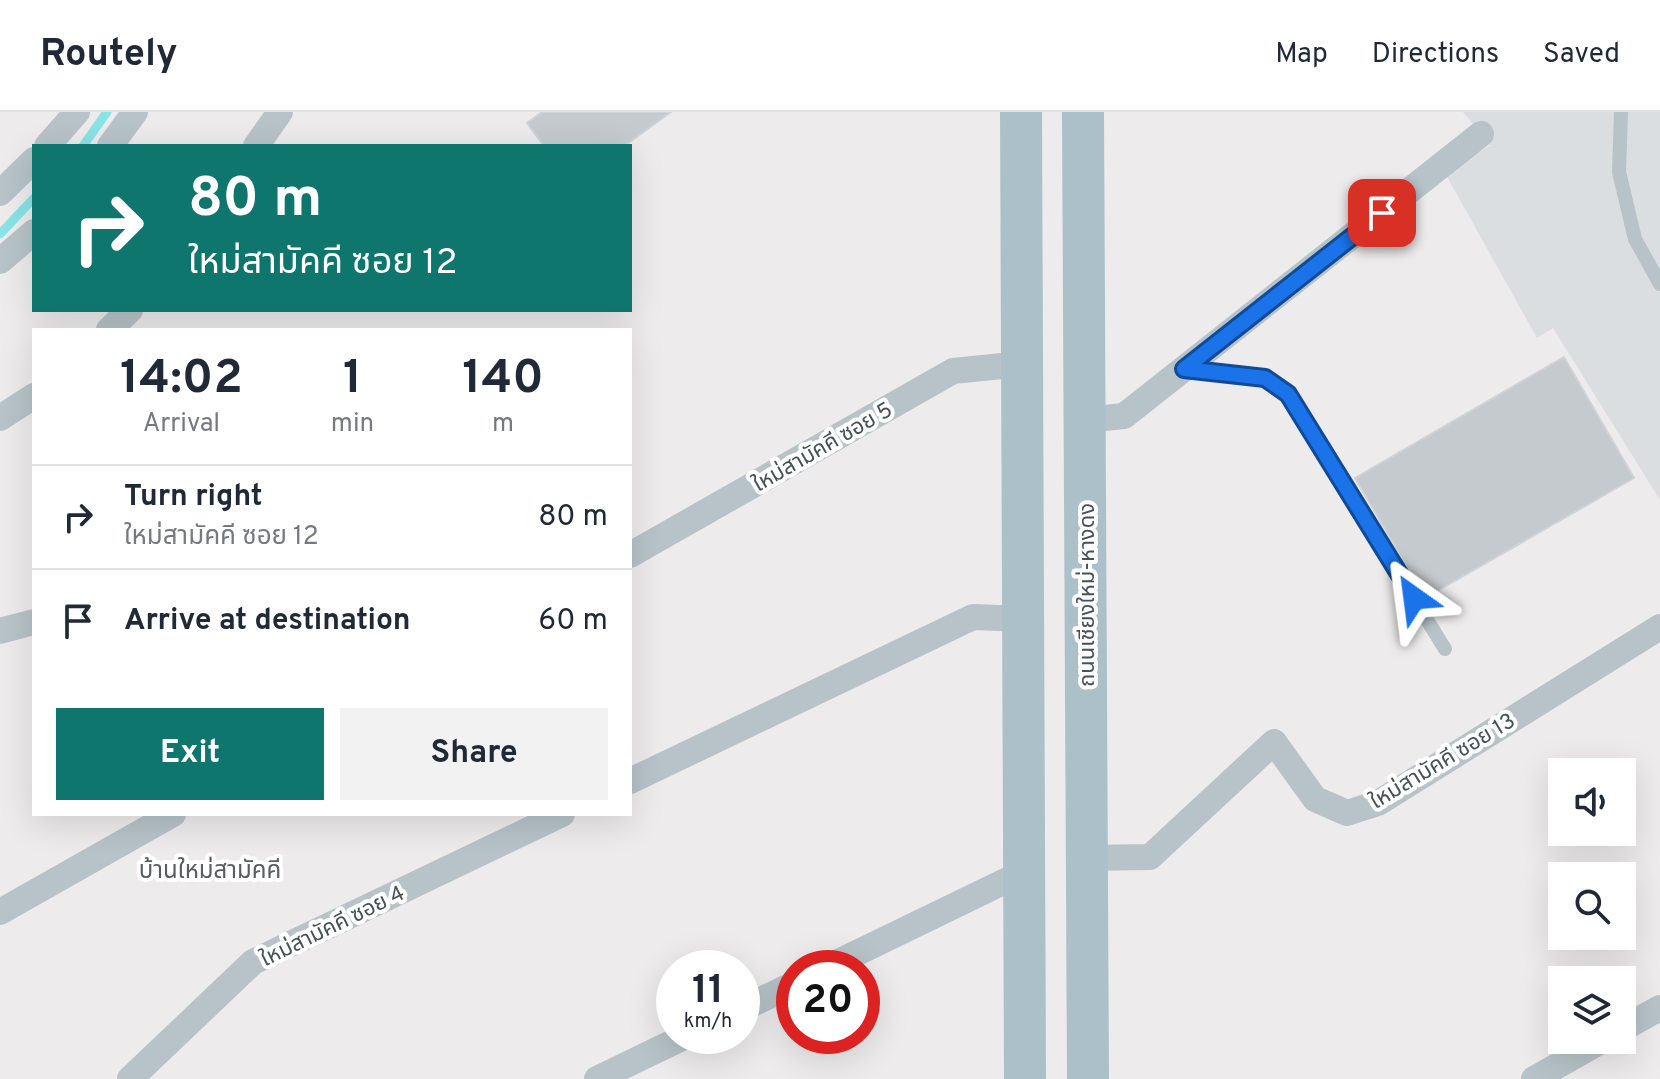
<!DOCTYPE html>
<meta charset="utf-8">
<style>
body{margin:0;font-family:Overpass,"Noto Sans Thai",sans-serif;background:#f2f2f3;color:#1f2937;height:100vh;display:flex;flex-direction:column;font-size:30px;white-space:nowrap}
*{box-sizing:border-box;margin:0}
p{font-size:26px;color:#747a83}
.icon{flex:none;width:44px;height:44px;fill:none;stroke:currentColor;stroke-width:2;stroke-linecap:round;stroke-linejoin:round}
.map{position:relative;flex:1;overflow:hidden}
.panel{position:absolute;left:32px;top:216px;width:600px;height:488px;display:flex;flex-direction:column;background:#fff;border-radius:0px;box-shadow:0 8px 32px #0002}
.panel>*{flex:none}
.guide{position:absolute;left:32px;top:32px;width:600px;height:168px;border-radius:0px;box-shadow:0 8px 32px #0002;background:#0f766e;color:#fff;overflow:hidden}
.controls{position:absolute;left:1548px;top:646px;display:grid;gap:16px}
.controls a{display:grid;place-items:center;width:88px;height:88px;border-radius:0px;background:#fff;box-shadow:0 8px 32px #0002;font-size:40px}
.speed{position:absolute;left:656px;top:838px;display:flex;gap:16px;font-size:40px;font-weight:700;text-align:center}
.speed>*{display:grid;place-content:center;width:104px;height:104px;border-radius:50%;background:#fff;box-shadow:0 8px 32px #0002;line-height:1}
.speed small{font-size:20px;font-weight:400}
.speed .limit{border:12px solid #d22;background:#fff;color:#111}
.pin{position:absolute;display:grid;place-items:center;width:68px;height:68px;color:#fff;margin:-34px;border-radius:16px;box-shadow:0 4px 12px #0006}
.me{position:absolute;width:88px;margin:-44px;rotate:329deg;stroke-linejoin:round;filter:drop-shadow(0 0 6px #0008)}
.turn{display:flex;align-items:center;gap:28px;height:168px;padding:0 24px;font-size:36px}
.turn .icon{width:104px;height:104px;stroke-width:2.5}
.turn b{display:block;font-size:56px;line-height:68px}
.eta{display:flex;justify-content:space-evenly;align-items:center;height:136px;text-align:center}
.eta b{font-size:48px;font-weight:700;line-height:56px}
.action{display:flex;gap:16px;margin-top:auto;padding:16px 24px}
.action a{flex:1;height:92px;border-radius:0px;background:#0f766e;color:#fff;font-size:32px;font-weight:700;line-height:92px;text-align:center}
.action a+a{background:#f2f2f3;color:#1f2937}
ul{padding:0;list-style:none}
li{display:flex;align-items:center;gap:24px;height:104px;padding:0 24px;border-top:2px solid #e0e1e3}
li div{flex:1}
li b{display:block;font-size:30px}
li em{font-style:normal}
header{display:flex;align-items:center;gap:48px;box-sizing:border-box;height:112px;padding:0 40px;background:#fff;border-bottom:2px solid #e0e1e3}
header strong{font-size:38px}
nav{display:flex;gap:44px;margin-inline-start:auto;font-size:28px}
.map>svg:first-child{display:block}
.airport{fill:#dadee0}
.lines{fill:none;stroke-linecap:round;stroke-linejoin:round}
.stream{stroke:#89e3e7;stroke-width:9}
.building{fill:#c5cace;stroke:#cfd3d7;stroke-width:2}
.service{stroke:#b7c3c8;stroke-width:14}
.minor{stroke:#b7c3c8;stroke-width:26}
.primary{stroke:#acc0ca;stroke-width:42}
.route-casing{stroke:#114b97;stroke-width:20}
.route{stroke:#1a73e8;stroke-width:14}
.labels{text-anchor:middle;stroke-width:8;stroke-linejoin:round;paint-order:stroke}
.street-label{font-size:22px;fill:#455258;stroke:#fff}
.neighbourhood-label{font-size:24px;fill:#585d60;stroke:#fff}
</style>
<header>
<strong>Routely</strong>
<nav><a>Map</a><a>Directions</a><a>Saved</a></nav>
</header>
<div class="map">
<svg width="1660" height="967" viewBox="0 0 1660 967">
<rect width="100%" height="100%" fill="#eeebec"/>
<polygon class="airport" points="1463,0 1660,0 1660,388 1553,216 1537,226 1446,63 1490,33"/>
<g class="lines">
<g class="stream">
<polyline points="83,34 107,0"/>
<polyline points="0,122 34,86"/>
</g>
</g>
<g class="building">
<polygon points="542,0 671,0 624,34 544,34 527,11"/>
<polygon points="1564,245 1634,366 1425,486 1355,366"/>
</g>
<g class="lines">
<g class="service">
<polyline points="1621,0 1619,60 1635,127 1660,172"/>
<polyline points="1185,257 1265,266 1288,282 1445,537"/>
</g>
<g class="minor">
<polyline points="47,34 77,0"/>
<polyline points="110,34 135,0"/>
<polyline points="256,34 280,0"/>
<polyline points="0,81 34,48"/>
<polyline points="0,149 34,120"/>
<polyline points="109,218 130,198"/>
<polyline points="0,306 34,284"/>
<polyline points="1085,308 1124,304 1481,22"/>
<polyline points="630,443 953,259 1022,252"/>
<polyline points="0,519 34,510"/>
<polyline points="630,669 973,505 1023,507"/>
<polyline points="1087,746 1150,745 1274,630 1315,687 1347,701 1378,691 1660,515"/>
<polyline points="0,800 173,702"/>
<polyline points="826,856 1024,760"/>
<polyline points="742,897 794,872"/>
<polyline points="1622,917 1660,896"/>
<polyline points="130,967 253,850 562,702"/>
<polyline points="597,967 686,924"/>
<polyline points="1534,967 1603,928"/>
</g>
<g class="primary">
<polyline points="1021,0 1025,967"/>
<polyline points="1083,0 1088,967"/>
</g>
</g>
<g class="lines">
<defs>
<polyline id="route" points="1382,101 1184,257 1265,266 1288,282 1414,486"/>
</defs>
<use href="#route" class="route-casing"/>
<use href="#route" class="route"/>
</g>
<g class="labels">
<g class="street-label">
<text transform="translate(822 334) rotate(-30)" y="8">ใหม่สามัคคี ซอย 5</text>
<text transform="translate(1086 483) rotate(-90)" y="8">ถนนเชียงใหม่-หางดง</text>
<text transform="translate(1442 648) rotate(-31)" y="8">ใหม่สามัคคี ซอย 13</text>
<text transform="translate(332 813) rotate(-26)" y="8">ใหม่สามัคคี ซอย 4</text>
</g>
<g class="neighbourhood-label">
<text x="210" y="766">บ้านใหม่สามัคคี</text>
</g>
</g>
</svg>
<div class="controls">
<a><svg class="icon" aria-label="sound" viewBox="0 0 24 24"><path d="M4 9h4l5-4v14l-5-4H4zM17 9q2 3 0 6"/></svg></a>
<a><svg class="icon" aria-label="search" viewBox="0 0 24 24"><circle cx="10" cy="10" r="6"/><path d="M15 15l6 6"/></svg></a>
<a><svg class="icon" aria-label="layers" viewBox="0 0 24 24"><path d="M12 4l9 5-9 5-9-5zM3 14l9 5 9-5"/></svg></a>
</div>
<div class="speed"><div>11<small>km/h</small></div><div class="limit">20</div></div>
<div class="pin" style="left:1382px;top:101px;background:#d93025"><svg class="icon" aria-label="arrive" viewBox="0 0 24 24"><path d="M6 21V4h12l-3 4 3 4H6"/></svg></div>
<svg class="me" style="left:1414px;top:486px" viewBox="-20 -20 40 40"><path d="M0-17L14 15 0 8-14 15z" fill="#1a73e8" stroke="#fff" stroke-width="4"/></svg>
<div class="guide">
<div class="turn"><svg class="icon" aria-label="right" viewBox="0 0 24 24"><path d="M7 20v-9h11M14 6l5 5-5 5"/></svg><div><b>80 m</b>ใหม่สามัคคี ซอย 12</div></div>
</div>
<section class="panel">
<div class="eta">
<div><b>14:02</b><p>Arrival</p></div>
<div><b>1</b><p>min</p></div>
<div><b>140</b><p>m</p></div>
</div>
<ul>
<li><svg class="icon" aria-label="right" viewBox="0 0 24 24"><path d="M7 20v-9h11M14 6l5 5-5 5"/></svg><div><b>Turn right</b><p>ใหม่สามัคคี ซอย 12</p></div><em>80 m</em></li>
<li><svg class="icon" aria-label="arrive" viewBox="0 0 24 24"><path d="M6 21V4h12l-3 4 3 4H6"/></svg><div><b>Arrive at destination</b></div><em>60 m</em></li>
</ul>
<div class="action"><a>Exit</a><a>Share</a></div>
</section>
</div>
